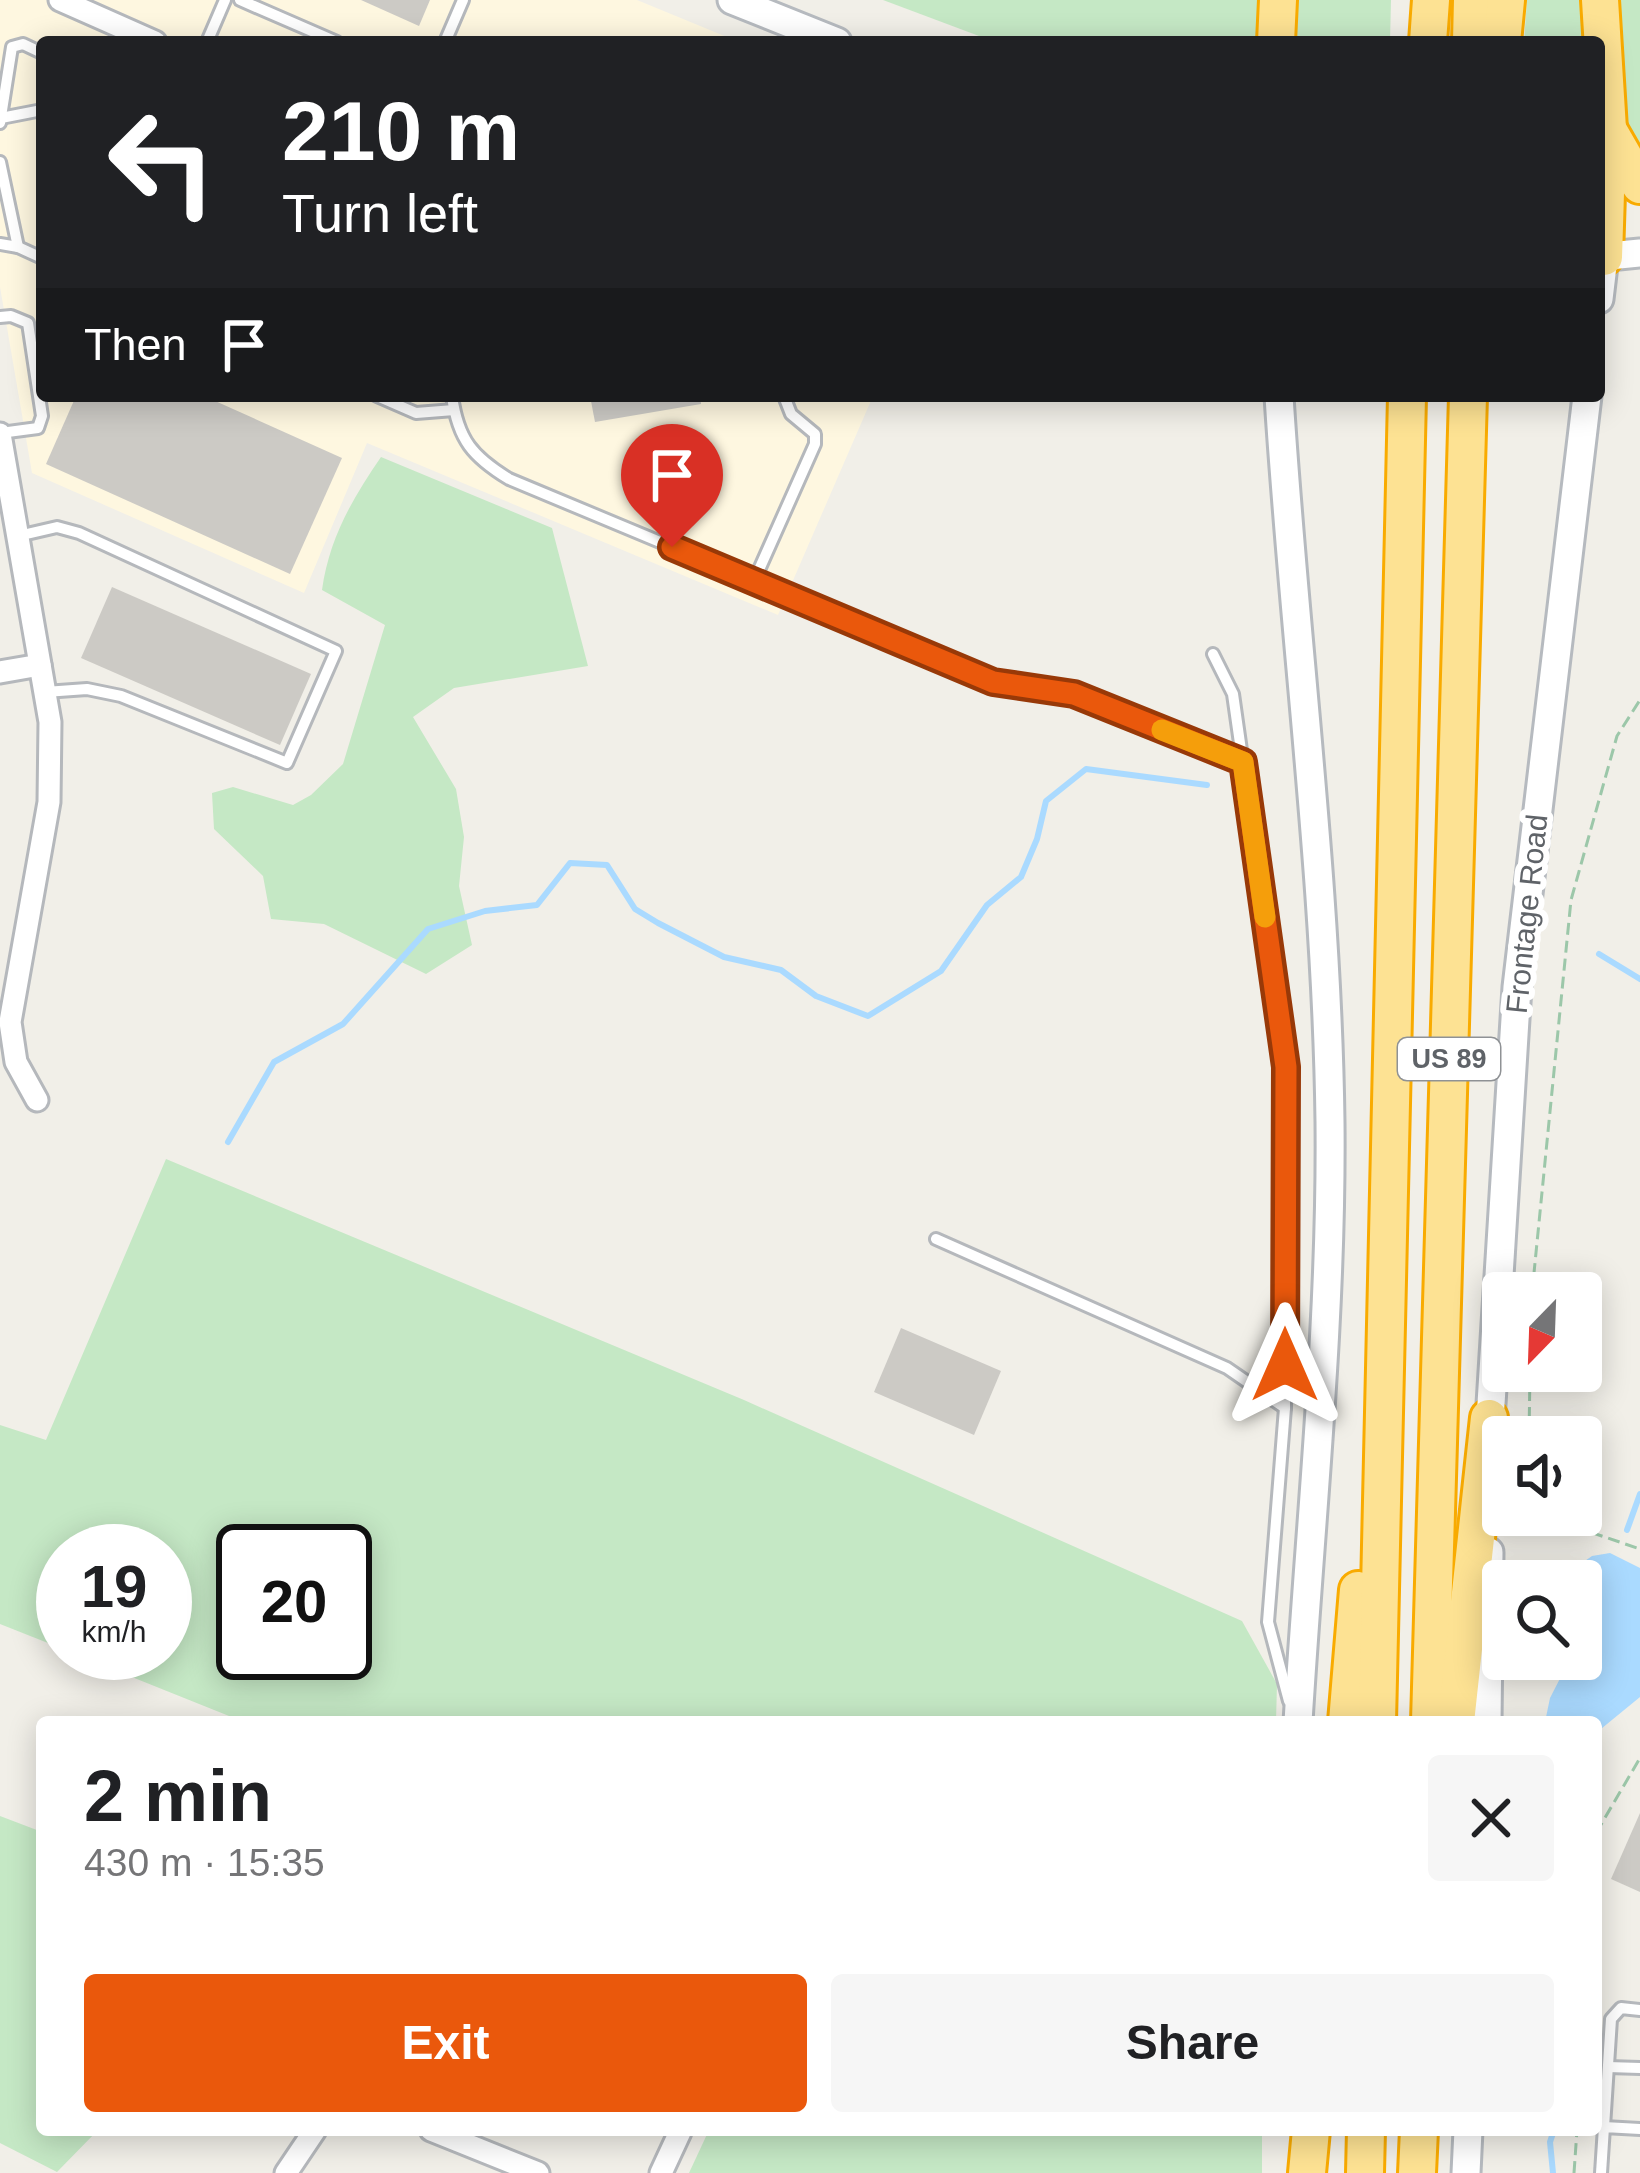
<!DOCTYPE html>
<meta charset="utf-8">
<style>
body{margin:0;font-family:Arial,sans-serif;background:#f6f6f6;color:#202124;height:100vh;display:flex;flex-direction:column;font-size:45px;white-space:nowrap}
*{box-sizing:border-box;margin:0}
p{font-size:39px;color:#757577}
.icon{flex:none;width:66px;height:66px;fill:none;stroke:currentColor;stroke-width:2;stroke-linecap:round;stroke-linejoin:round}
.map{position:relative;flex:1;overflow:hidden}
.sheet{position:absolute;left:36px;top:1716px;width:1566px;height:420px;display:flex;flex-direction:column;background:#fff;border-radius:12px;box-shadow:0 6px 30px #0003}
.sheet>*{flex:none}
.guide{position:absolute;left:36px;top:36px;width:1569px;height:366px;border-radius:12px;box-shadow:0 6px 30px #0003;background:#202124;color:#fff;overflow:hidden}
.needle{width:78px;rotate:203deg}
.controls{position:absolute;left:1482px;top:1272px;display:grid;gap:24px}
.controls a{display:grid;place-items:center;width:120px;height:120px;border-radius:12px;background:#fff;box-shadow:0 6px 30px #0003;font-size:60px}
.speed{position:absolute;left:36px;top:1524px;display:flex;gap:24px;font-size:60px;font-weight:700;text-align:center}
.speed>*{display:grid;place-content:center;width:156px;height:156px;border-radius:50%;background:#fff;box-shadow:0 6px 30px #0003;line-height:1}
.speed small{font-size:30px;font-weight:400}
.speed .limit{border:6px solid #111;border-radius:18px;background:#fff;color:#111}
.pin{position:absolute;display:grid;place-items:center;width:102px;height:102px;color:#fff;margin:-123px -51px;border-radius:50% 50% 50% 0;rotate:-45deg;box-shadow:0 0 12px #0007}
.pin .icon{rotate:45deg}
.me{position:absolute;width:132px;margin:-66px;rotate:0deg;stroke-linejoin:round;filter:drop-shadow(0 0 9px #0008)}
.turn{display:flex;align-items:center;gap:42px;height:252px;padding:0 48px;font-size:54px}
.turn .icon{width:156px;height:156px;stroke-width:2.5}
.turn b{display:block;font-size:84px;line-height:102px}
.then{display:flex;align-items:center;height:114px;padding:0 48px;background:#0003;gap:24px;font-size:45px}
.round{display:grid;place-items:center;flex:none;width:126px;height:126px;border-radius:12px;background:#f6f6f6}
.summary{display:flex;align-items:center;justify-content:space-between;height:204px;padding:0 48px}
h1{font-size:72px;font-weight:700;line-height:90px}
.action{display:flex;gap:24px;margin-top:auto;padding:24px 48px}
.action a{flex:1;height:138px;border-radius:12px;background:#ea580c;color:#fff;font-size:48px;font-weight:700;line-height:138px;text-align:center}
.action a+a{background:#f6f6f6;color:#202124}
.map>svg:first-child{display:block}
.commercial{fill:#fef7e0}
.green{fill:#c5e8c5;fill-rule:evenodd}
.water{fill:#aadaff}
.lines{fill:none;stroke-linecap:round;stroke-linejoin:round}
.stream{stroke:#aadaff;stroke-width:6}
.building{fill:#cccac5}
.lane-casing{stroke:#b5b8bc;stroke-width:16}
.street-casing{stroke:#b5b8bc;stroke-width:27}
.secondary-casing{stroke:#b6babf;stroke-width:33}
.highway-casing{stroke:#f9ab00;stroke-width:42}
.path{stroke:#9cc7a9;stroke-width:3;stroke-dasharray:12 6;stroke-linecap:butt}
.lane{stroke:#fff;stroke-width:10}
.street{stroke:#fff;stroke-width:21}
.secondary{stroke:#fff;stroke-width:27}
.highway{stroke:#fde293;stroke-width:36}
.route-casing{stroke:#983908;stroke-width:30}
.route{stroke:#ea580c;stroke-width:21}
.slow{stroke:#f59e0b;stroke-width:21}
.labels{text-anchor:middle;stroke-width:12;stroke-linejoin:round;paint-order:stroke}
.shield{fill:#fff;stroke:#8f9295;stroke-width:3}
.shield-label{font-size:27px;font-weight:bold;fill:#5f6368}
.street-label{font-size:30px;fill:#5f6368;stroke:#fff}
</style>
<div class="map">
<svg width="1640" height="2173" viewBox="0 0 1640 2173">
<rect width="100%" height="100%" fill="#f1efe8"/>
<polygon class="commercial" points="0,0 637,0 739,42 42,42 42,396 873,396 778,615 367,443 304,593 32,473 0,287"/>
<g class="green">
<polygon points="883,0 1263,0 1258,42 995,42"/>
<polygon points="1294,0 1391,0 1390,42 1293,42"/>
<polygon points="1527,0 1584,0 1586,42 1524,42"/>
<path d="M1619,0H1640V161C1619,109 1621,56 1619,0Z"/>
<path d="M381,457L552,528L588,666L454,688L413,717L456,789L464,837L459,886L472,945L426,974L324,924L271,919L263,876L214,829L212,793L233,787L293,805L311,795L343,764L385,625L322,590C329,539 352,499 381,457Z"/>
<path d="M166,1159L744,1400L1242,1621L1277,1684L1276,1722H244L72,1653H165V1551H63V1649L0,1624V1425L46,1440ZM345,1551V1653H243V1551Z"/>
<polygon points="0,1816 42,1832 42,2130 98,2130 57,2172 0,2143"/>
<polygon points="709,2130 1262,2130 1262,2173 689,2173"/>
</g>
<polygon class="water" points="1610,1553 1640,1568 1640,1697 1596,1733 1596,1722 1545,1722 1550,1698 1570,1659 1581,1659 1586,1590 1581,1577 1582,1563 1592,1556"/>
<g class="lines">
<g class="stream">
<polyline points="1599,954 1640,979"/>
<polyline points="228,1142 274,1062 343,1024 428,929 485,911 537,905 570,863 607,865 635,909 658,923 724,957 781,970 816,996 868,1016 941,971 987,905 1021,877 1037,839 1046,801 1086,769 1207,785"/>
<polyline points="1627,1530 1640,1494"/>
<polyline points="1553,2173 1550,2142 1554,2130"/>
</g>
</g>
<g class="building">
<polygon points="361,0 430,0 419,26"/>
<polygon points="76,396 204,396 342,458 290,574 46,464"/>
<polygon points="590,396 700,396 701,404 595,422"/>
<polygon points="112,587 311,674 280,745 81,658"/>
<polygon points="901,1328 1001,1371 974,1435 874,1392"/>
<polygon points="1640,1813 1640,1892 1611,1879"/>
</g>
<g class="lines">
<defs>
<g id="lane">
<polyline points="240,0 337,42"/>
<polyline points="207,42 225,0"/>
<polyline points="445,42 463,0"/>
<polyline points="1,118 42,110"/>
<polyline points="0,123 12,47 23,44 42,53"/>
<polyline points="0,162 18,247"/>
<polyline points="0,244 18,247 42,258"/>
<polyline points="0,317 11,316 28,323 42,416 38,428 0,433"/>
<polyline points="377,396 416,413 454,410"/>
<path d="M452,396C458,440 473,457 509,479L993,681L1074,694L1243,762"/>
<polyline points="18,536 57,527 79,533 336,651 287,763 121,696 87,689 45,692"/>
<polyline points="754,581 815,444 815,434 791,414 784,396"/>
<polyline points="1213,654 1233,694 1286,1067 1285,1408 1268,1622 1289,1701"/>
<polyline points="936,1239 1227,1368 1285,1408"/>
<polyline points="1608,2067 1640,2068"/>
<polyline points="1604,2127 1611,2019 1621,2008 1640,2010"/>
<polyline points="1601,2173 1604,2127 1640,2129"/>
</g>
<g id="street">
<polyline points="60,0 155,42"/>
<polyline points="0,434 50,722 49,802 10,1022 16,1062 37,1100"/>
<polyline points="0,672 40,665"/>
<polyline points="431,2130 538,2173"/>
<polyline points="286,2173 315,2130"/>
<polyline points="661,2173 680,2132"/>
</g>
<g id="secondary">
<polyline points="732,0 837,42"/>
<polyline points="1599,257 1640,253"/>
<polyline points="1599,299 1604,257"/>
<path d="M1279,396C1294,637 1327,881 1330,1122C1332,1322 1310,1523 1298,1722"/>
<polyline points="1489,1436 1517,987 1587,396"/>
<polyline points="1487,1722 1489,1552"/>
<polyline points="1466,2173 1468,2130"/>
</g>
<g id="highway">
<polyline points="1600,0 1608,129 1604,257"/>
<polyline points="1276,42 1278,0"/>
<polyline points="1428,42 1431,0"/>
<polyline points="1471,42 1472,0"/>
<polyline points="1502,42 1506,0"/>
<polyline points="1609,131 1640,185"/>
<polyline points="1347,1722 1358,1590"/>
<polyline points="1377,1722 1407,396"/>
<polyline points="1430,1722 1468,396"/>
<polyline points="1456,1722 1489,1418"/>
<polyline points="1307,2173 1311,2130"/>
<polyline points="1365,2173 1366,2130"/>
<polyline points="1417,2173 1419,2130"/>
</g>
</defs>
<use href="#lane" class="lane-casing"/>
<use href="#street" class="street-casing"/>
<use href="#secondary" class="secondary-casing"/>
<use href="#highway" class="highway-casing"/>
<g class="path">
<polyline points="1532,1293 1571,900 1617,736 1640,700"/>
<polyline points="1529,1437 1530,1371"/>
<polyline points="1540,1515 1640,1549"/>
<polyline points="1596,1833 1640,1758"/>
<polyline points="1574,2173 1577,2130"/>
</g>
<use href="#lane" class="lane"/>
<use href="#street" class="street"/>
<use href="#secondary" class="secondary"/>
<use href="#highway" class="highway"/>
</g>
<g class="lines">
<defs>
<polyline id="route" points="672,547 993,682 1074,694 1243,762 1286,1067 1285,1365"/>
</defs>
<use href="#route" class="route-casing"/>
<use href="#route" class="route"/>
<polyline class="slow" points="1162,730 1243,762 1265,917"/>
</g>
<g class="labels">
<rect class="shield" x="1398" y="1038" width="102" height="42" rx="9"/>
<g class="shield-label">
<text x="1449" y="1068">US 89</text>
</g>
<g class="street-label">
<text transform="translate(1527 914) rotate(-84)" y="10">Frontage Road</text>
</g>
</g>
</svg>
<div class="controls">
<a><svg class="needle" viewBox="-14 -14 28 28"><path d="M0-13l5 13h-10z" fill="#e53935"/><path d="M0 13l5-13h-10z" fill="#757577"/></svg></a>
<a><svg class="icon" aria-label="sound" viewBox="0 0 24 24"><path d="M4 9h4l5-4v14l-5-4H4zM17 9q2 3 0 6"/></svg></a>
<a><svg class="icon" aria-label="search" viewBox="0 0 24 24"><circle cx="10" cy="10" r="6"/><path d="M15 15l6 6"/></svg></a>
</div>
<div class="speed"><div>19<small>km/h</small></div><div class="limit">20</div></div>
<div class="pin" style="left:672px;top:547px;background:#d93025"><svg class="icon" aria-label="arrive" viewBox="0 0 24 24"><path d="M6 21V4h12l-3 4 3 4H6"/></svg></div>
<svg class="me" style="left:1285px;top:1365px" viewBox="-20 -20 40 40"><path d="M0-17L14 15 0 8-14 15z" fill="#ea580c" stroke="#fff" stroke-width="4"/></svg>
<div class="guide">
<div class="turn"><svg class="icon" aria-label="left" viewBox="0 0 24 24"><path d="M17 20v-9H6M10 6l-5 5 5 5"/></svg><div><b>210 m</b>Turn left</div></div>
<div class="then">Then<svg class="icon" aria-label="arrive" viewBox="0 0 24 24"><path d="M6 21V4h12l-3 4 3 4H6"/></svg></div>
</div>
<section class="sheet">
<div class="summary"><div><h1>2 min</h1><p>430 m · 15:35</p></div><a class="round"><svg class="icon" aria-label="close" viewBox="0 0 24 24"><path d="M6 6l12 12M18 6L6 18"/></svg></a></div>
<div class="action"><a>Exit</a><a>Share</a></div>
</section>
</div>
